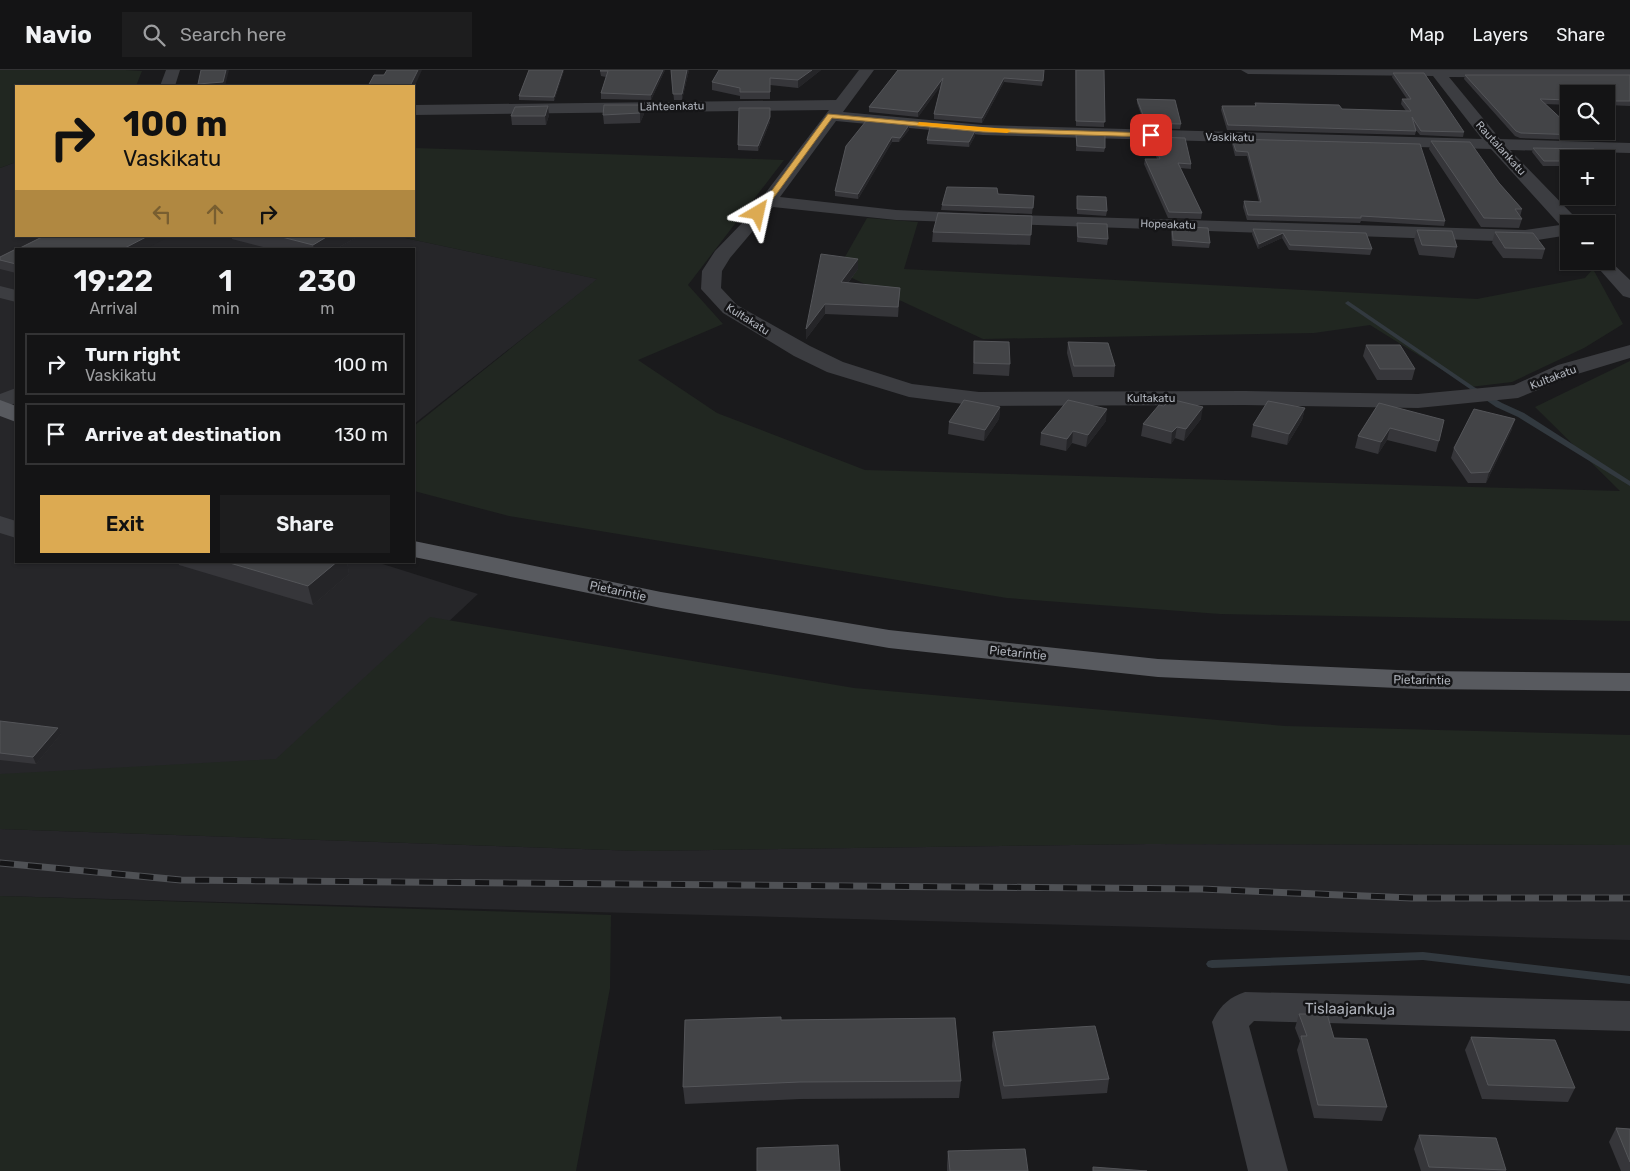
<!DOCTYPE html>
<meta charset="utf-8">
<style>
body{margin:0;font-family:Rubik,sans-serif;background:#1d1d1e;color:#f1f3f6;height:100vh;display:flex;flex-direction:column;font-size:19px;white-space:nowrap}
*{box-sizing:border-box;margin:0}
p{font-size:16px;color:#9d9ea0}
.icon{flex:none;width:28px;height:28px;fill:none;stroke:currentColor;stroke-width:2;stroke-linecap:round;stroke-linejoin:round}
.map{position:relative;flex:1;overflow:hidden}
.side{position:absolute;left:15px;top:178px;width:400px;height:315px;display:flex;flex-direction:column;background:#141415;border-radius:0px;box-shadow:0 1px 4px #0004,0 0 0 1px #333334}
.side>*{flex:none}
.banner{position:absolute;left:15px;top:15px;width:400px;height:152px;border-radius:0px;box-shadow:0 1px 4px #0004,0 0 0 1px #333334;background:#dcaa52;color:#111;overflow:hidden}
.fabs{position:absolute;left:1560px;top:15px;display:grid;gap:10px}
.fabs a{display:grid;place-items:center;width:55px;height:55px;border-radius:0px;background:#141415;box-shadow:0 1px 4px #0004,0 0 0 1px #333334;font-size:25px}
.pin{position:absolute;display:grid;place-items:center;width:42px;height:42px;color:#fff;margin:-21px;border-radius:10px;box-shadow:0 2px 8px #0006}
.me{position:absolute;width:55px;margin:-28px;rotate:36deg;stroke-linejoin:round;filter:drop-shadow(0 0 4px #0008)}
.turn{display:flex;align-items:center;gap:18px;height:105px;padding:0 25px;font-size:22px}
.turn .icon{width:65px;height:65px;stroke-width:2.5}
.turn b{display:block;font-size:35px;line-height:42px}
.lanes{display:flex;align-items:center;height:48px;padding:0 25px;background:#0003;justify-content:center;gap:25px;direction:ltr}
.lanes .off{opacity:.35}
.eta{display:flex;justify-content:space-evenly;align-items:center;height:85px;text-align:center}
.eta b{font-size:30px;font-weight:600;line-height:35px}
.cta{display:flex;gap:10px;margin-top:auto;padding:10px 25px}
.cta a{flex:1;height:58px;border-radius:0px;background:#dcaa52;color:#111;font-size:20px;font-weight:600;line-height:58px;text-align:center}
.cta a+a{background:#1d1d1e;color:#f1f3f6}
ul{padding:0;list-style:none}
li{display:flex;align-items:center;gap:15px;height:62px;margin:0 10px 8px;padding:0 15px;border:2px solid #333334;border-radius:0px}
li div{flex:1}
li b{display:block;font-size:19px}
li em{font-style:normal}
header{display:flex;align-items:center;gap:30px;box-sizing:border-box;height:70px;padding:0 25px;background:#141415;border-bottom:1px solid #333334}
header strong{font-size:24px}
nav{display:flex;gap:28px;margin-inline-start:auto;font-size:18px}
.search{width:350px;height:45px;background:#1d1d1e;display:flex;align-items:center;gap:12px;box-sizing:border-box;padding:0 18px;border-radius:0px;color:#9d9ea0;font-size:19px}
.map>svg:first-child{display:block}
.built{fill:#262629}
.green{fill:#212721}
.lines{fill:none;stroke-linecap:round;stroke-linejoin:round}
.stream{fill:#32393f;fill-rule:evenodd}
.minor{fill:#3c3d41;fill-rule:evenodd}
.major{fill:#585a5f;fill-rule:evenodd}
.rail-casing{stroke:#4f5155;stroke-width:7}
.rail{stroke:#151517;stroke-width:5;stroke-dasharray:14;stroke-linecap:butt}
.wall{fill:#36363a}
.shaded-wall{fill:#252528}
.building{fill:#434447;stroke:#545559}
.route{fill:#dcaa52;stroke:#8f6e35}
.slow{fill:#f59e0b}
.labels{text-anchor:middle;stroke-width:5;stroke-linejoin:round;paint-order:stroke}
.far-street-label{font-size:11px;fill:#aeb2ba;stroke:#151517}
.street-label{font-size:12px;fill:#aeb2ba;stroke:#151517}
.near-street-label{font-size:15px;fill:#aeb2ba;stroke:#151517}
</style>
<header>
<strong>Navio</strong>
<div class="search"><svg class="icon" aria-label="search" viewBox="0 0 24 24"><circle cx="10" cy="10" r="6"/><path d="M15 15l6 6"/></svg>Search here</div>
<nav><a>Map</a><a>Layers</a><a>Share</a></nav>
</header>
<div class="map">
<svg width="1630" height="1101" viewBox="0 0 1630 1101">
<rect width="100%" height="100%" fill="#1a1a1c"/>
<g class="built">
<polygon points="16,92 16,166 396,166 598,209 414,354 414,179 16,179 16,491 373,491 478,524 267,722 0,722 0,98"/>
<polygon points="0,759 640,781 1148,774 1630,775 1630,870 0,826"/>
</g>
<g class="green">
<polygon points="0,0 126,0 142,1 136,16 16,16 16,92 0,98"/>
<polygon points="414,78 784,90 688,215 723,254 638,290 717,343 865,400 1620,421 1535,337 1630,291 1630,551 1220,544 1007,528 509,446 414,421 414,356 597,209 396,166 414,166"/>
<polygon points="867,148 918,152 904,199 1477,229 1585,208 1593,199 1623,254 1584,278 1512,312 1470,317 1370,255 1314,263 983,269 837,201"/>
<polygon points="430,547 854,618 1285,656 1630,665 1630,775 1148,774 640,781 0,759 0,704 276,689"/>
<polygon points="0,826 611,845 610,918 576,1101 0,1101"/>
</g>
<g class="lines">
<g class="stream">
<polygon points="1348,231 1474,317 1502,333 1524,343 1630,411 1630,416 1518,347 1496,337 1470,319 1346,234 1345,233"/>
<polygon points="1423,882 1630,906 1630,914 1423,890 1212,898 1208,897 1206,894 1208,891 1212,890"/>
</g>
<g class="minor">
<polygon points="166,0 180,0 175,16 160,16"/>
<path d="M859,0H874L843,42L983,55L1482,69L1433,6L1248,4L1241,0H1630V8L1449,7L1500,69L1630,73V83L1510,80L1573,145L1578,154H1569V165L1525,172L896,150L773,137L730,188L722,201L721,218L737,235L810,276L843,292L912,314L979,322L1245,321L1418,324L1514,315L1558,295L1630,275V288L1574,305L1518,328L1418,338L1245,335L979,336L909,327L827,302L794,286L723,243L701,219L702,201L715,181L744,151L829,40L414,45V35L836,30ZM836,51L983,65L1491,79L1560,155L1525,160L984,144L896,140L780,127Z"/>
<polygon points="1606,187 1630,210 1630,228 1623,226 1592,191 1606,191"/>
<polygon points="0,216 16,220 16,232 0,228"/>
<polygon points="16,318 16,333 0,339 0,324"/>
<polygon points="0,446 16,451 16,468 0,463"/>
<path d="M1245,922L1630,931V961L1254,951L1249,956L1288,1101H1248L1212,952C1219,937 1229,927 1245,922Z"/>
</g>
<g class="major">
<polygon points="0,330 16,336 16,352 0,346"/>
<polygon points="414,471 661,522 889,560 1158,589 1419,601 1630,603 1630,621 1419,619 1158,607 889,578 661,538 414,487"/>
</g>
<defs>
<polyline id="rail" points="0,793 181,810 1201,819 1412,828 1630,828"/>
</defs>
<use href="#rail" class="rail-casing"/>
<use href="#rail" class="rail"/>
</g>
<g class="wall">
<polygon points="529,0 564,0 554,31 519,30 519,26"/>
<polygon points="665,0 651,30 601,29 601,23 606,7 601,6 600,1"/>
<polygon points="671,0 689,0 682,30 674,30"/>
<polygon points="821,0 798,18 770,15 770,29 740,29 740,26 712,20 712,12"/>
<polygon points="898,0 1044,0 1042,16 1004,12 982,53 934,49 934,44 941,15 918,47 869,42 869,37"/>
<polygon points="1075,0 1104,0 1104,57 1076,56"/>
<polygon points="1393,3 1464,62 1463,67 1420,65 1415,59 1416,61 1415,65 1227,60 1221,40 1222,36 1255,36 1255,33 1342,39 1406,41 1401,34 1402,29 1407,29 1392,7"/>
<polygon points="1465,5 1630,5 1630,36 1606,35 1606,24 1569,24 1569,35 1545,34 1579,65 1577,70 1520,68 1515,66 1464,9"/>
<polygon points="1137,29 1181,54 1180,59 1146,58 1137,33"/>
<polygon points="644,35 644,44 640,53 604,54 603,45"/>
<polygon points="770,38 770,52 758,81 738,80 738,75"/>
<polygon points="549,45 546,55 512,55 511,46"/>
<polygon points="909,60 899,72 892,72 858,129 835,126 835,121 846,76"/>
<polygon points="975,61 975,66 969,77 927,74 927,70"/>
<polygon points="1076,65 1105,78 1104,82 1076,81"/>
<polygon points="1151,67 1191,94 1191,99 1180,98 1202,143 1201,149 1168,148 1144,94 1145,89 1157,89 1151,72"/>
<polygon points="1232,69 1445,151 1444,156 1361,151 1360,153 1247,150 1243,137 1244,131 1259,132 1247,86 1235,86 1232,74"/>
<polygon points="1431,71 1499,113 1522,139 1520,147 1522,149 1519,158 1481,157 1429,79"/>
<polygon points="1533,78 1569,89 1569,96 1543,96 1532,82"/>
<polygon points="1606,90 1609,92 1607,97 1606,97"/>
<polygon points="998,124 1034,126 1032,144 941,140 942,135"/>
<polygon points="1077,126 1107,141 1106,146 1077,144"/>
<polygon points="1032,146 1030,175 932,172 933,162"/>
<polygon points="1077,153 1108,169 1107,175 1077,172"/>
<polygon points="1172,156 1210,173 1209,178 1172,176 1171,162"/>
<polygon points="1253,159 1366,163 1372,179 1370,185 1289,180 1282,168 1258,179 1252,164"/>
<polygon points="1417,160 1457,177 1454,188 1419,185 1414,170"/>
<polygon points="1495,162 1545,179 1542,189 1503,188 1492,173"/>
<polygon points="232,166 355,166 355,168 336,179 271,179 232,169"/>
<polygon points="16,179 16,203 0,199 0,187"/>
<polygon points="858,189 858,199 848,213 900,218 898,247 825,244 806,269 806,259"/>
<polygon points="974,271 1010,294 1009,306 973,304"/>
<polygon points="1068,272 1115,296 1114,307 1073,307 1067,283"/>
<polygon points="1366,275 1415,299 1412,310 1377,310 1363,286"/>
<polygon points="1379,333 1439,371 1436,382 1387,370 1378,384 1355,378 1358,366"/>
<polygon points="1164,336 1201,349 1184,371 1175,368 1171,374 1141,366 1143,354"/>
<polygon points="1000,337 999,349 984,371 948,364 949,352"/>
<polygon points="1305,338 1302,350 1287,375 1251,367 1253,355"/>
<polygon points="1106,351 1086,377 1072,373 1066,381 1040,375 1041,363"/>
<polygon points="1512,359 1486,413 1468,413 1451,388 1454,378"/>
<polygon points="178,491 347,491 349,504 313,535 179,495"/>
<polygon points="0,651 61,664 36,694 0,690"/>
<polygon points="1299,944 1334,968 1387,1037 1382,1051 1314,1048 1297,980 1300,971 1295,958"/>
<polygon points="781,950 961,1011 959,1028 800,1029 685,1034 683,1017"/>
<polygon points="993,962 1109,1009 1107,1023 1002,1029 992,976"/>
<polygon points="1471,967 1575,1018 1568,1032 1482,1029 1465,980"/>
<polygon points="1616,1058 1630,1059 1630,1101 1621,1101 1609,1072"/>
<polygon points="1419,1065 1506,1100 1506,1101 1421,1101 1414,1079"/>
<polygon points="948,1081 1028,1101 947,1101 947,1095"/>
</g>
<g class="shaded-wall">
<polygon points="226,0 229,0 225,16 198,16 198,14"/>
<polygon points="418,0 422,0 414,18 414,16 410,16"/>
<polygon points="563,0 564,0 564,1 554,31 554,27"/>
<polygon points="663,0 665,0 651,30 651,25"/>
<polygon points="687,0 689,0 682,30 682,24"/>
<polygon points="812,0 821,0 798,18 798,10"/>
<polygon points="943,8 943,13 918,47 918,42"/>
<polygon points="1004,8 1004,12 982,53 982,48"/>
<polygon points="644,35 644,44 640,53 640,43"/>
<polygon points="548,36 549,45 546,55 545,46"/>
<polygon points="770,47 770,52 758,81 758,76"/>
<polygon points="909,55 909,60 899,72 900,68"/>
<polygon points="975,61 975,66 969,77 969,72"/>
<polygon points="892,67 892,72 858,129 858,124"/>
<polygon points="1283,163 1282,168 1258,179 1259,174"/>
<polygon points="148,166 166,166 166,168 146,179 123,179"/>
<polygon points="328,166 355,166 355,168 336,179 314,179 313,175"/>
<polygon points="858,189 858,199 841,222 841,212"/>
<polygon points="825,234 825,244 806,269 806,259"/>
<polygon points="1000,337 999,349 984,371 985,360"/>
<polygon points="1203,337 1201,349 1184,371 1186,359"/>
<polygon points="1305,338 1302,350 1287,375 1289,364"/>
<polygon points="1107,339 1106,351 1086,377 1088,365"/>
<polygon points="1515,349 1512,359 1486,413 1489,402"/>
<polygon points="1177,357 1175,368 1171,374 1172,362"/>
<polygon points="1390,358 1387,370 1378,384 1381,372"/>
<polygon points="1073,361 1072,373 1066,381 1067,369"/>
<polygon points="338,491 347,491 349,504 313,535 308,516"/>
<polygon points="58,658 61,664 36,694 33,687"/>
</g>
<g class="building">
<polygon points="201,0 226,0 223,12 198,14"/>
<polygon points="387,0 418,0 410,16 368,16 374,5 384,5"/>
<polygon points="529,0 563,0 554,27 519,26"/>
<polygon points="601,0 663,0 651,25 601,23 608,1 600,1"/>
<polygon points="671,0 687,0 682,24 673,24"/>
<polygon points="719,0 812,0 798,10 770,8 770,22 740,22 740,18 712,12"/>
<polygon points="898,0 1044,0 1043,11 1004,8 982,48 934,44 943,8 918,42 869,37"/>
<polygon points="1076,0 1104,0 1105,52 1076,51"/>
<polygon points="1393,3 1424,3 1464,62 1421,61 1412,47 1416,61 1228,55 1222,36 1256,36 1255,33 1339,35 1342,39 1411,41 1402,29 1411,29"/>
<polygon points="1465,5 1630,5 1630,31 1606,31 1606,24 1569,24 1569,30 1540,29 1569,56 1569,61 1575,61 1579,65 1521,63 1516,61"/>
<polygon points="1137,29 1175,30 1181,54 1146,53"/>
<polygon points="604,35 644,35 640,43 603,45"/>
<polygon points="548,36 545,46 511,46 515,37"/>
<polygon points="739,38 770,38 770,47 758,76 738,75"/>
<polygon points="866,51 909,55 900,68 892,67 858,124 835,121 846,76"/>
<polygon points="930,57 975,61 969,72 927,70"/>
<polygon points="1076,65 1105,65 1105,78 1077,76"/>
<polygon points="1151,67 1185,68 1191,94 1178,93 1202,143 1169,142 1145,89 1160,89"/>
<polygon points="1232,69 1420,74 1445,151 1361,146 1361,148 1248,145 1244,131 1261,132 1248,82 1236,81"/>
<polygon points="1431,71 1470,72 1499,113 1522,139 1515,139 1522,149 1484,148"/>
<polygon points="1533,78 1594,79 1605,89 1569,89 1569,91 1544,91"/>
<polygon points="947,117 997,118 998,124 1034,126 1033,138 942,135"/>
<polygon points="1077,126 1106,127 1107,141 1077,139"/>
<polygon points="938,143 1032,146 1031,165 933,162"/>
<polygon points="1077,153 1107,154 1108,169 1078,167"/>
<polygon points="1172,156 1208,158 1210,173 1173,170"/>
<polygon points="1253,159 1366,163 1372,179 1290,175 1283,163 1259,174"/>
<polygon points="1417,160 1452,161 1457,177 1422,175"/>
<polygon points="1495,162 1533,163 1545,179 1505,178"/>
<polygon points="44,166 148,166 123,179 18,179"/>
<polygon points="278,166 328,166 313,175"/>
<polygon points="16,179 16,194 0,190 0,187"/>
<polygon points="821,184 858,189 841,212 900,218 898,237 825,234 806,259"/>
<polygon points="974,271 1009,272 1010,294 974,293"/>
<polygon points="1068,272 1108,273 1115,296 1074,296"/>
<polygon points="1366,275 1400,275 1415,299 1380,299"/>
<polygon points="1170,329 1203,337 1186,359 1177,357 1172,362 1143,354 1159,335 1164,336"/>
<polygon points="964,330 1000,337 985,360 949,352"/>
<polygon points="1068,330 1107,339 1088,365 1073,361 1067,369 1041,363"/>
<polygon points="1268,331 1305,338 1289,364 1253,355"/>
<polygon points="1379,333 1444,350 1439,371 1390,358 1381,372 1358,366"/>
<polygon points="1474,339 1515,349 1489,402 1471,403 1454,378"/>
<polygon points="223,491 338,491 308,516"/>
<polygon points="0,651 58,658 33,687 0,683"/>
<polygon points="1299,944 1327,944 1334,968 1367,969 1387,1037 1318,1035 1301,966 1307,966"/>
<polygon points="781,947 781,950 955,948 961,1011 800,1012 683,1017 685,950"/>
<polygon points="1095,956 1109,1009 1004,1016 993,962"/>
<polygon points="1471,967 1555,970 1575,1018 1488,1015"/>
<polygon points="1616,1058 1630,1059 1630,1092"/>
<polygon points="1419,1065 1496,1068 1506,1100 1429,1097"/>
<polygon points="838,1075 840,1101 757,1101 757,1078"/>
<polygon points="1025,1079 1028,1101 950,1101 948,1081"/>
<polygon points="1093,1097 1147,1101 1093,1101"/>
</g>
<polygon class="route" points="828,44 983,58 1151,63 1154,65 1151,67 983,62 832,48 761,145 756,145 756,142"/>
<polygon class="slow" points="919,52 1007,59 1011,61 1007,63 917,55"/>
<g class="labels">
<g class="far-street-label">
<text transform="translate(672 36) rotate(-1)" y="4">Lähteenkatu</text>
<text transform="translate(1230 67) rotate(1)" y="4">Vaskikatu</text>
<text transform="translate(1501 78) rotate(48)" y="4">Rautalankatu</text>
<text transform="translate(1168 154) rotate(2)" y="4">Hopeakatu</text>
<text transform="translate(748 249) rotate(32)" y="4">Kultakatu</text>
<text transform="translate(1553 307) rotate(-21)" y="4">Kultakatu</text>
<text x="1151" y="332">Kultakatu</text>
</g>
<g class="street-label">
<text transform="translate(618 521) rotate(12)" y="4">Pietarintie</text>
<text transform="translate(1018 583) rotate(6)" y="4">Pietarintie</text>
<text transform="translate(1422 610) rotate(1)" y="4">Pietarintie</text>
</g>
<g class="near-street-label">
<text transform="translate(1350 939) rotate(1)" y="5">Tislaajankuja</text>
</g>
</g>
</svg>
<div class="fabs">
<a><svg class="icon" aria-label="search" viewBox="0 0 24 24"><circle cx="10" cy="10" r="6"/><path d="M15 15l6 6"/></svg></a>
<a>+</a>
<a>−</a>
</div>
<div class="pin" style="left:1151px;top:65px;background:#d93025"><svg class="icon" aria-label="arrive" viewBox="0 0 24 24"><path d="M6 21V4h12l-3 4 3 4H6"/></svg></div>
<svg class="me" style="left:758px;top:143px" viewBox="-20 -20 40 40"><path d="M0-17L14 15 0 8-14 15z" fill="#dcaa52" stroke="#fff" stroke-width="4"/></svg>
<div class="banner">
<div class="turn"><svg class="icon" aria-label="right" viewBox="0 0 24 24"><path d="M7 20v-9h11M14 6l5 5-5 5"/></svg><div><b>100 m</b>Vaskikatu</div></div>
<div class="lanes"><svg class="icon off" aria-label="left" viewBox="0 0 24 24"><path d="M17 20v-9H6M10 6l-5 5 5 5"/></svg><svg class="icon off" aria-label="ahead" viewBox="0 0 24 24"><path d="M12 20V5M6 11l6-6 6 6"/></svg><svg class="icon" aria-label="right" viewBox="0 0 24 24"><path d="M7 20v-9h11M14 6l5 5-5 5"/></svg></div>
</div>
<section class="side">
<div class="eta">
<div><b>19:22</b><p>Arrival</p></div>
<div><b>1</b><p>min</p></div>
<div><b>230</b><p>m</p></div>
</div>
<ul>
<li><svg class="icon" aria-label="right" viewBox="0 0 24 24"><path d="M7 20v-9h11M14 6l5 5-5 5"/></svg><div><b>Turn right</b><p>Vaskikatu</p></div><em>100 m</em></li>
<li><svg class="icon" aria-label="arrive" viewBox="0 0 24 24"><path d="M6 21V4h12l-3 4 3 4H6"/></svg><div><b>Arrive at destination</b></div><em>130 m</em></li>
</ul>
<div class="cta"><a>Exit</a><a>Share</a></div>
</section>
</div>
